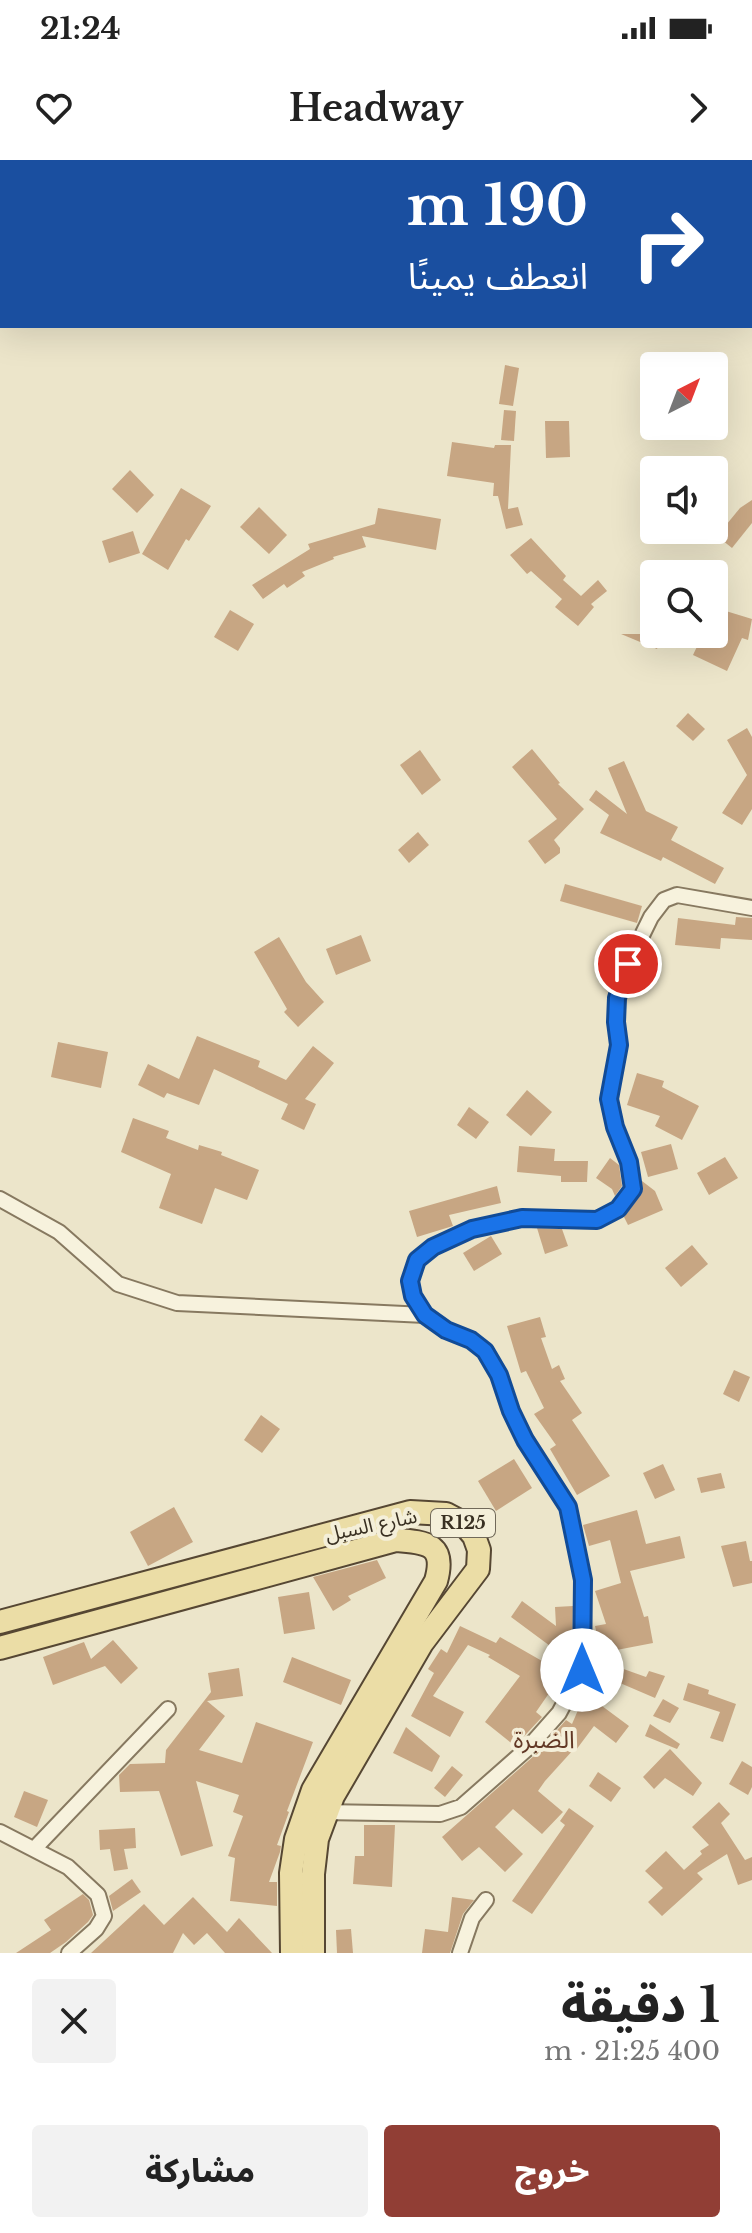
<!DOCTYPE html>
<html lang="ar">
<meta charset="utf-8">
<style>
body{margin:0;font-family:"Libre Baskerville","Noto Sans Arabic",serif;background:#f2f2f2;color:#222;direction:rtl;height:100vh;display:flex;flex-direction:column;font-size:30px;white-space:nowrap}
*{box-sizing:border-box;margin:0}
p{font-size:26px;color:#767676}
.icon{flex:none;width:44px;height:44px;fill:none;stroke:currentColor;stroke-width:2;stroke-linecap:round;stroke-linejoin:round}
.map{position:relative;height:1793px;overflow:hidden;direction:ltr}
.drawer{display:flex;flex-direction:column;background:#fff;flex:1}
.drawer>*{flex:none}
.top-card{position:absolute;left:0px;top:0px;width:752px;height:168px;box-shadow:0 8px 32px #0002;direction:rtl;background:#1a4fa0;color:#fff;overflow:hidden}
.needle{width:52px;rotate:42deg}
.buttons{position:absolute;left:640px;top:192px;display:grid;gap:16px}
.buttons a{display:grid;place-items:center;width:88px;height:88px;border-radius:8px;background:#fff;box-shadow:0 8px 32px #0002;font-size:40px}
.pin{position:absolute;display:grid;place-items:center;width:68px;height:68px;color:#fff;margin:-34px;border:4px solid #fff;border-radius:50%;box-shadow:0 2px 8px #0007}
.me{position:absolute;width:88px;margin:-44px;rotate:0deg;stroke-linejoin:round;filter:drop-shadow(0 0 6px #0008)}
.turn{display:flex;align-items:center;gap:28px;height:168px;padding:0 32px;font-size:36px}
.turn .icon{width:104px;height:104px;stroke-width:2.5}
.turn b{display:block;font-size:56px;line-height:68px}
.round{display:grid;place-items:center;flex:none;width:84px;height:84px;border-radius:8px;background:#f2f2f2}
.overview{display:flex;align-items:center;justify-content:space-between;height:136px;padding:0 32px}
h1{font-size:48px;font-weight:800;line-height:60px}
.cta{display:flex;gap:16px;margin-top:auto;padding:16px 32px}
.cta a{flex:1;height:92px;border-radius:8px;background:#913e35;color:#fff;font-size:32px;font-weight:800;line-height:92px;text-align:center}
.cta a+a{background:#f2f2f2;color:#222}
.status{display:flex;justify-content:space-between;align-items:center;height:56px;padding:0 40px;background:#fff;direction:ltr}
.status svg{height:22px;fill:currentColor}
header{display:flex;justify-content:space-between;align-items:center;height:104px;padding:0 32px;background:#fff;font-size:36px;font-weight:800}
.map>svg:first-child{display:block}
.building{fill:#c7a683}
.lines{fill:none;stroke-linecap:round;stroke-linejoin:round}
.street-casing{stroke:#877960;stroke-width:18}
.primary-casing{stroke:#564733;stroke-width:26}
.street{stroke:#f7f2dd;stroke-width:14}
.primary{stroke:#ebdda6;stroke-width:22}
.route-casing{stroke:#114b97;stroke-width:20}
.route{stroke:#1a73e8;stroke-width:14}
.labels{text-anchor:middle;stroke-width:8;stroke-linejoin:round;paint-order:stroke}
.shield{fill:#f4efd9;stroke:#716959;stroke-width:2}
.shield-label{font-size:18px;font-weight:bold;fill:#393022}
.street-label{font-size:20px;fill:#393022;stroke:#f4efd9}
.quarter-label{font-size:24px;fill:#623825;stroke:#f4efd9}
</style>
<div class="status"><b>21:24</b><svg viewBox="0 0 49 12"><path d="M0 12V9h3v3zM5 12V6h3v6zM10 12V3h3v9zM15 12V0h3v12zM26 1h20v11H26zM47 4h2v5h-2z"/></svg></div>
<header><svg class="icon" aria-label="forward" viewBox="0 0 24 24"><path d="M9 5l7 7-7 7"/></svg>Headway<svg class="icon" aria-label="heart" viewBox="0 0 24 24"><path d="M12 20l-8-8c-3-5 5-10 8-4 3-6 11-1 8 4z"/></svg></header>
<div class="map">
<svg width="752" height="1793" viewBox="0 0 752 1793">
<rect width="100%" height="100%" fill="#ece5ca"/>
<g class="building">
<polygon points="505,205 519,208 513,246 499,244"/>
<polygon points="504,250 516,251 514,281 501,280"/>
<polygon points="545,261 569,261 570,297 546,298"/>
<polygon points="452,282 494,288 495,285 511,285 508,349 518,347 523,365 506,369 498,336 493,336 494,323 447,316"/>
<polygon points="130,310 154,335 137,353 112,329"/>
<polygon points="181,328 211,346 189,381 186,379 168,410 142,394"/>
<polygon points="752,340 752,363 732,388 717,376 740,348"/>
<polygon points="259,347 287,375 269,394 240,367"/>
<polygon points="378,348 441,359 436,390 362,376 366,387 333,397 334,399 302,412 305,416 287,428 284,424 263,439 252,425 310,389 308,384 375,364"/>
<polygon points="133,371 140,393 109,403 102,381"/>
<polygon points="531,378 566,416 563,420 581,436 598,420 607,431 591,444 594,447 578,466 555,447 562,439 531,411 527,414 510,395"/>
<polygon points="716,448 752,459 748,480 742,478 727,511 693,495 703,474 714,474"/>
<polygon points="230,450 254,464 238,491 214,477"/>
<polygon points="621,474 663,474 657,489"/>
<polygon points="688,553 705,569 693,581 676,566"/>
<polygon points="747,568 752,577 752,649 742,665 722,653 747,615 727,580"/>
<polygon points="532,589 560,623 558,624 584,649 554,680 560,688 560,693 545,704 528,681 557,659 512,607"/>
<polygon points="420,590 441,620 422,635 400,605"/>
<polygon points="624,601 646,651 678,667 671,680 724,708 715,724 663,697 661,701 600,673 609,655 589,640 596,630 627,654 608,608"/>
<polygon points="418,672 429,685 409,703 398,690"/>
<polygon points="565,724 642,746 637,763 560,741"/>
<polygon points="736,757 752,758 752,780 721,778 720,789 675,785 678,758 735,765"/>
<polygon points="361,775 371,801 336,815 326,789"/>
<polygon points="279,777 306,822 324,842 298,867 284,852 287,849 254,792"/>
<polygon points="197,876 260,901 258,907 286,920 313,886 334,903 305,939 316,944 304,970 281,959 288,944 214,909 199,945 167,933 164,938 138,925 148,904 179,919"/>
<polygon points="58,882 108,892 101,928 51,917"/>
<polygon points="637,913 664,921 662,927 699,946 682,980 655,966 660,956 627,945"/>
<polygon points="527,930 552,952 531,976 506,955"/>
<polygon points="469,947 489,962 476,979 457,965"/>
<polygon points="133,958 169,971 166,978 198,990 199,985 222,992 221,995 259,1010 247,1040 215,1028 202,1064 159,1048 171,1014 121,992"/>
<polygon points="671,984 678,1009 648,1017 641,992"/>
<polygon points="519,986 555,989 554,1001 588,1001 587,1022 561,1022 561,1016 517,1012"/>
<polygon points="725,997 738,1018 709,1035 697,1013"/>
<polygon points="610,998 619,1005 622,1026 615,1036 612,1029 596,1018"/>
<polygon points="642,1021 655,1031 663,1050 628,1065 624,1057 641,1034"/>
<polygon points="497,1026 501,1043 449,1055 453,1066 417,1077 409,1051"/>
<polygon points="537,1068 562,1069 568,1086 545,1094"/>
<polygon points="491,1076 502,1094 474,1111 463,1093"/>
<polygon points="692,1085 708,1104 681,1127 665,1108"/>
<polygon points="540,1157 546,1177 541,1178 552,1209 559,1205 565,1219 560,1221 582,1253 572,1260 610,1316 577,1335 550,1289 556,1285 534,1254 544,1248 526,1211 521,1213 507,1166"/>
<polygon points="734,1210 750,1217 739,1242 723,1234"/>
<polygon points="261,1255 280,1269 262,1293 244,1280"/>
<polygon points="514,1299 532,1328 496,1351 478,1321"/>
<polygon points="663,1304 675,1330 655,1339 643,1313"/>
<polygon points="721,1313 725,1328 701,1333 697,1318"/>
<polygon points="174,1347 193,1382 148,1406 130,1372"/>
<polygon points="637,1350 646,1384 680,1376 685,1398 630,1411 644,1457 648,1456 653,1483 601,1493 595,1466 606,1464 595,1431 621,1423 610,1380 589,1386 583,1365"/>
<polygon points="746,1381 750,1401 752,1401 752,1423 733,1427 721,1386"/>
<polygon points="377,1400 386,1418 348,1436 351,1440 333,1451 313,1417"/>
<polygon points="309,1432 315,1469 284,1474 278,1437"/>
<polygon points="522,1441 556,1466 555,1447 573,1446 572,1494 569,1500 511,1457"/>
<polygon points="460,1466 496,1483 500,1477 563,1513 536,1552 542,1557 515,1586 485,1562 520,1516 488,1497 490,1495 468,1485 433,1536 464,1552 450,1577 411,1556 434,1513 428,1509 441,1489 447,1493"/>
<polygon points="113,1480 138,1508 121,1524 105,1506 53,1525 43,1497 84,1482 91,1499"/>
<polygon points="292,1497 351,1520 341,1545 283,1522"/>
<polygon points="601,1501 646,1517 649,1511 665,1516 655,1538 620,1523 618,1528 611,1526 602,1546 629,1566 616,1583 594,1566 576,1590 574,1589 545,1621 538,1631 563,1652 542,1674 513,1649 495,1667 523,1694 505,1712 479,1687 462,1701 442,1677 535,1595 566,1560 572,1564 585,1534 588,1535"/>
<polygon points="239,1508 243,1536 207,1541 225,1556 199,1590 242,1603 256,1562 313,1582 287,1651 289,1652 277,1685 281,1686 280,1692 269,1722 277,1722 277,1746 230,1741 235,1698 228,1696 243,1656 233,1652 239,1635 196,1621 213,1686 181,1696 159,1631 120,1632 119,1615 130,1604 165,1603 166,1590 211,1532 208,1513"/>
<polygon points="688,1523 709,1530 708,1534 736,1544 723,1582 710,1578 720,1552 683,1540"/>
<polygon points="663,1539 679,1548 670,1563 653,1556"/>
<polygon points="650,1564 680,1584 677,1589 645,1576"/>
<polygon points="406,1567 440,1596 432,1612 393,1593"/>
<polygon points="670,1589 702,1623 693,1636 665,1618 654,1629 643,1617"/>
<polygon points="742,1601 752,1607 752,1627 748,1635 729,1624"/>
<polygon points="452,1606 463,1615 445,1637 434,1628"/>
<polygon points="598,1612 621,1628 611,1642 589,1626"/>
<polygon points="24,1631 48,1640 37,1667 14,1657"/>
<polygon points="719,1642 730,1654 721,1663 745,1700 752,1697 752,1720 738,1725 727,1694 697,1713 703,1719 662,1756 648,1742 663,1728 645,1711 666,1691 684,1710 702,1694 700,1691 709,1685 692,1667"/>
<polygon points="569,1648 594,1666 532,1754 512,1741 565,1665 560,1661"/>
<polygon points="364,1665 395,1665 392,1727 353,1724 355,1696 364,1696"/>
<polygon points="135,1668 136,1688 124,1689 128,1709 114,1711 110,1689 100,1690 99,1670"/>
<polygon points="132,1719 141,1732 113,1751 109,1736"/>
<polygon points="83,1734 89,1740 93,1755 88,1762 66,1782 50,1793 16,1793 51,1770 44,1760"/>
<polygon points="193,1737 227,1772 239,1758 272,1793 225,1793 207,1773 194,1785 183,1773 173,1793 91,1793 144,1744 164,1765"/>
<polygon points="452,1737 474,1740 463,1754 450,1793 422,1793 425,1769 448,1772"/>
<polygon points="351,1769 353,1793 337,1793 336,1770"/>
</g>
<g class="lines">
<defs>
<g id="street">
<polyline points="0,1039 59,1072 118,1124 177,1143 425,1155"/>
<polyline points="322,1652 440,1654 461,1647 528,1588 559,1553 582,1510 583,1420 568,1347 525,1280 511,1251 499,1215 485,1191 471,1180 446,1170 425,1155 413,1136 410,1121 417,1100 433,1087 472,1069 522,1058 597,1060 618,1049 633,1029 629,1002 615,967 609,939 619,885 616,862 617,838 628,804 651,757 664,740 677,735 752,748"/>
<polyline points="0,1672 68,1707 98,1735 104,1756 96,1769 69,1793"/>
<polyline points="35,1688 168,1549"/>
<polyline points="460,1793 472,1758 486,1740"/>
</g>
<g id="primary">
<polyline points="0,1462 410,1352 446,1354 463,1363 474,1376 479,1390 478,1409 422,1483 333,1636 317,1679 313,1714 313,1793"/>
<path d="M0,1488L396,1380C428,1382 446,1385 436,1421L313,1630L296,1679L291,1713L292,1793"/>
</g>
</defs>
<use href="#street" class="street-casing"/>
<use href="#primary" class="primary-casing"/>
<use href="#street" class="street"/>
<use href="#primary" class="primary"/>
</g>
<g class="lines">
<defs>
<polyline id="route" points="582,1510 583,1420 568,1347 525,1280 511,1251 499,1215 485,1191 471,1180 446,1170 425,1155 413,1136 410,1121 417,1100 433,1087 472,1069 522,1058 597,1060 618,1049 633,1029 629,1002 615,967 609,939 619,885 616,862 617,838 628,804"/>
</defs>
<use href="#route" class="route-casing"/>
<use href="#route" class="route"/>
</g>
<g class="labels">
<rect class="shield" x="431" y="1349" width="64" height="28" rx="6"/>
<g class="shield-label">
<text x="463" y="1369">R125</text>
</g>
<g class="street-label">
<text transform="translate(371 1365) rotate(-12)" y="7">شارع السبل</text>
</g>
<g class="quarter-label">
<text x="544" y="1588">الضبرة</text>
</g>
</g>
</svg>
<div class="buttons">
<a><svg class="needle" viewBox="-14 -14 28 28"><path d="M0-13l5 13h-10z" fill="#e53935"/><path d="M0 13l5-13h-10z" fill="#767676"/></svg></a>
<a><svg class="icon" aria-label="sound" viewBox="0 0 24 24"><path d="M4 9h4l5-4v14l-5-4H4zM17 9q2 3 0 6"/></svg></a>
<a><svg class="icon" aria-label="search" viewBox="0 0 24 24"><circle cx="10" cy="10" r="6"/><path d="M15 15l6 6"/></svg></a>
</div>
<div class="pin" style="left:628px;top:804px;background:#d93025"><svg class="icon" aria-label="arrive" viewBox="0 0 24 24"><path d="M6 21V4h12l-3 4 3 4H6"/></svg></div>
<svg class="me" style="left:582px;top:1510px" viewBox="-20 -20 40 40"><circle r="19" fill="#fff"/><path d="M0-13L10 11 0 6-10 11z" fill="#1a73e8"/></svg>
<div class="top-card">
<div class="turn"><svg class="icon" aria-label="right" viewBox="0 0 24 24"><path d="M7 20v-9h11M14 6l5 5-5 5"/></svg><div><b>190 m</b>انعطف يمينًا</div></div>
</div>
</div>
<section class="drawer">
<div class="overview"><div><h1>1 دقيقة</h1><p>400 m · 21:25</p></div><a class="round"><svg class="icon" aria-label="close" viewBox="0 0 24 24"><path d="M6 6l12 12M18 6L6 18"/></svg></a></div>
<div class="cta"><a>خروج</a><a>مشاركة</a></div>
</section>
